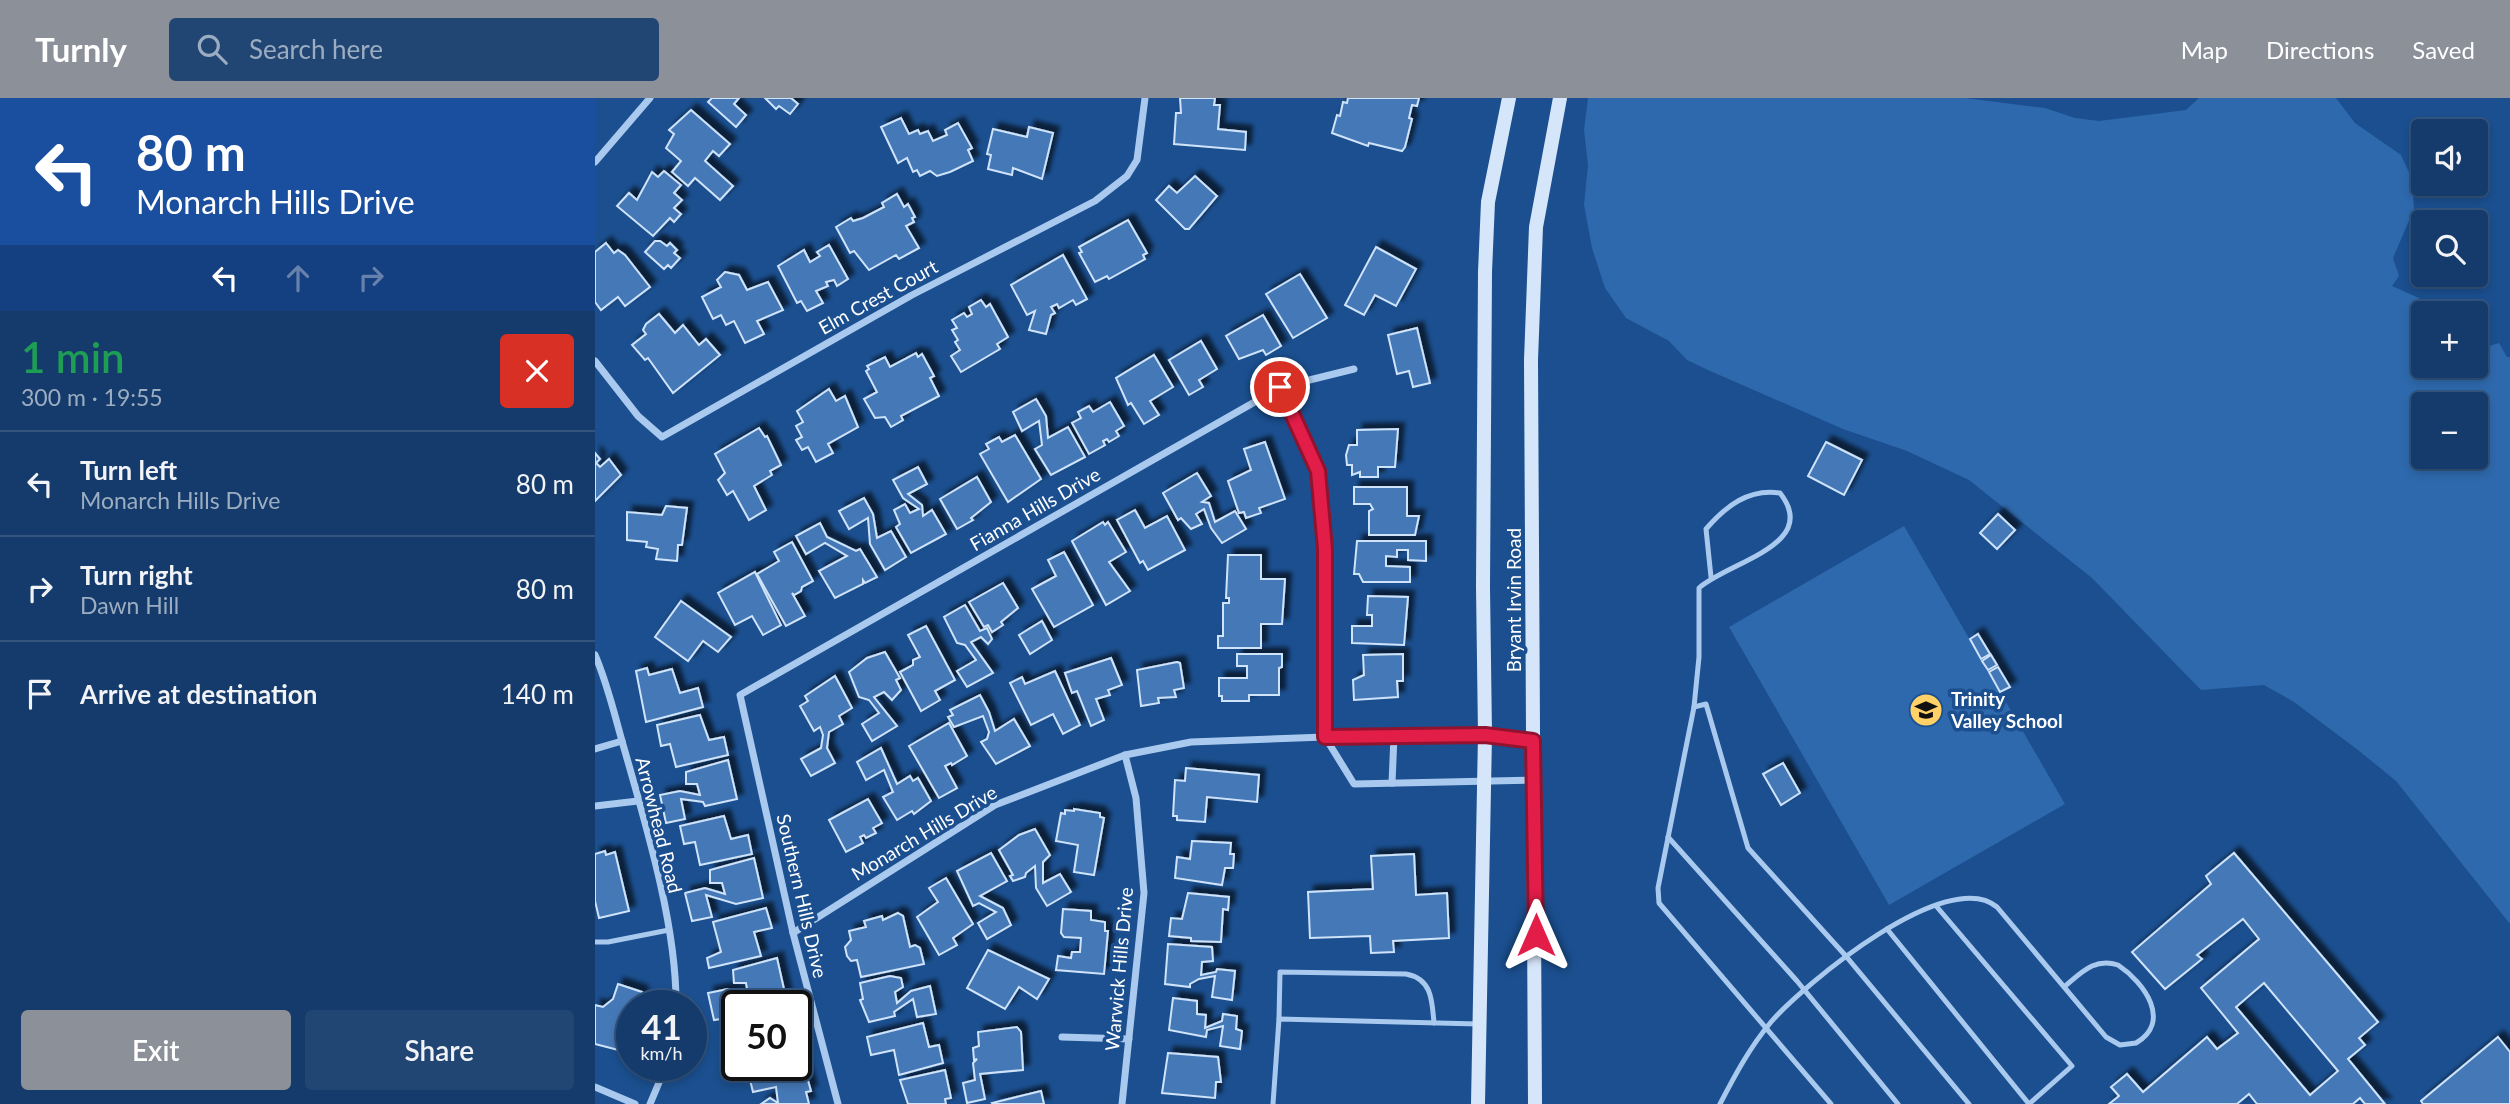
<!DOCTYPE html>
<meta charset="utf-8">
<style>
body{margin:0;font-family:Lato,sans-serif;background:#214673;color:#f1f3f6;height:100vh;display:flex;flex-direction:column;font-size:26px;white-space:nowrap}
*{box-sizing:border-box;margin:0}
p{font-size:23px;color:#9dadc1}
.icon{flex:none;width:38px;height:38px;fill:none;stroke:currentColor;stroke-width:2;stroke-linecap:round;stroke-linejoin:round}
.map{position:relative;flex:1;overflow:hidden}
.details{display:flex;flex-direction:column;background:#143b6b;width:595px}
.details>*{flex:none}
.hud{background:#1a4fa0;color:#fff;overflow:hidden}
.fabs{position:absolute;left:1816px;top:21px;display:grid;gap:14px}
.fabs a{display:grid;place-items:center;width:77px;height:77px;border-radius:7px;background:#143b6b;box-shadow:0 4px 10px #0003,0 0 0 2px #33557e;font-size:35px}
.speed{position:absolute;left:21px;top:892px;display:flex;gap:14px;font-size:35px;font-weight:700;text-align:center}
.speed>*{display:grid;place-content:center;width:91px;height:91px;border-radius:50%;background:#143b6b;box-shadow:0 4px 10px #0003,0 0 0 2px #33557e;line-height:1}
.speed small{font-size:18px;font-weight:400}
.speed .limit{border:4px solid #111;border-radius:10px;background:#fff;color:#111}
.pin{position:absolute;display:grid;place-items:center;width:60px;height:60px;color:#fff;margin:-30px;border:4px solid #fff;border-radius:50%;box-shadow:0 2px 7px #0007}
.me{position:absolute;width:77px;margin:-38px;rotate:0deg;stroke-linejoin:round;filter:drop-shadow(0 0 5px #0008)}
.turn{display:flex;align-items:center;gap:24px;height:147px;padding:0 21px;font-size:32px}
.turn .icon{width:91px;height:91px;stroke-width:2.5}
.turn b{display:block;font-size:49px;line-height:60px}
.lanes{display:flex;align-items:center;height:66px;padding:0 21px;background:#0003;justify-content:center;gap:35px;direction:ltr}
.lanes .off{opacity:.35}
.round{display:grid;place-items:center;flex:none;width:74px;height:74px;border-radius:7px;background:#214673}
.headline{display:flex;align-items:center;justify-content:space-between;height:119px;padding:0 21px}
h1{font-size:42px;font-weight:600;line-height:52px;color:#1e9e55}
.primary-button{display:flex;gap:14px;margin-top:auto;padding:14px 21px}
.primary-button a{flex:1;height:80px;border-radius:7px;background:#8c9099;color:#fff;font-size:28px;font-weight:600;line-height:80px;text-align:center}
.primary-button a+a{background:#214673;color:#f1f3f6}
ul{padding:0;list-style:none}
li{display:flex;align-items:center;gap:21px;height:105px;padding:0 21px;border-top:2px solid #33557e}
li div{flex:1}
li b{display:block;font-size:26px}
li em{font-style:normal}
header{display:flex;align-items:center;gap:42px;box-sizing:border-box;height:98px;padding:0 35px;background:#8c9099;color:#fff}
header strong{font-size:33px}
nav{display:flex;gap:38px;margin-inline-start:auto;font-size:24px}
.search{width:490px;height:63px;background:#214673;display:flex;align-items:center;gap:18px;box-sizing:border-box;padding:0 24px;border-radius:7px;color:#9dadc1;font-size:26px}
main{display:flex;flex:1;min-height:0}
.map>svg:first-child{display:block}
.green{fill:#2e69ad;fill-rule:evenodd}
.building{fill:#4478b7;stroke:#cfe3fa;stroke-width:2;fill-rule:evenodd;filter:url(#shadow)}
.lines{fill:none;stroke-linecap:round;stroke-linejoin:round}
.service{stroke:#a9c9ee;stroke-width:5}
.minor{stroke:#a9c9ee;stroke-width:7}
.secondary{stroke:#d6e6fa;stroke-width:14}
.route-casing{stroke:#92132f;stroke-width:18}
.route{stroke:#e11d48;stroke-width:12}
.labels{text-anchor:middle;stroke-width:7;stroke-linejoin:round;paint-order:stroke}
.street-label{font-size:19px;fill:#fff;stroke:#1b4f8f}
.poi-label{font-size:19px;font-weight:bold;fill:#fff;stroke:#1b4f8f;text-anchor:start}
</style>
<header>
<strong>Turnly</strong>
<div class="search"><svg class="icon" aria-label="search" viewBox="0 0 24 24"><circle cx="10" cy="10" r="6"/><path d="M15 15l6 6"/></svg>Search here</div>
<nav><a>Map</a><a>Directions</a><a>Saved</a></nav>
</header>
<main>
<section class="details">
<div class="hud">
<div class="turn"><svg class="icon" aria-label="left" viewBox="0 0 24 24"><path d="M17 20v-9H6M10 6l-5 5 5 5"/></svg><div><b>80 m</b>Monarch Hills Drive</div></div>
<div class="lanes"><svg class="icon" aria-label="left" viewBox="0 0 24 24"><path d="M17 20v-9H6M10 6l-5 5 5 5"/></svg><svg class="icon off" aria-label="ahead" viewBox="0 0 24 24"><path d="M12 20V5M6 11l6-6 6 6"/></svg><svg class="icon off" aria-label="right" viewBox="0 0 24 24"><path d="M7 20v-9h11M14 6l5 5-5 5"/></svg></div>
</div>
<div class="headline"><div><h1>1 min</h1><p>300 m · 19:55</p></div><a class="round" style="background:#d93025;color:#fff"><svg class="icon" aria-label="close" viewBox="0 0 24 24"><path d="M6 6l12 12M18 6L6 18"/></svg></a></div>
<ul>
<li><svg class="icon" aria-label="left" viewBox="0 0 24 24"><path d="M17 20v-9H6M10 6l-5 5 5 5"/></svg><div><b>Turn left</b><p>Monarch Hills Drive</p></div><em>80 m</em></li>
<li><svg class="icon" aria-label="right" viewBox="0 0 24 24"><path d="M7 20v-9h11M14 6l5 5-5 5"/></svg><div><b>Turn right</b><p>Dawn Hill</p></div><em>80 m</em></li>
<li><svg class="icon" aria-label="arrive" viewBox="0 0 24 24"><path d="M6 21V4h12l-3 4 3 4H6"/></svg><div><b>Arrive at destination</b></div><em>140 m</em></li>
</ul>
<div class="primary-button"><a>Exit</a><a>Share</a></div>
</section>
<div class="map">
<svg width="1915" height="1006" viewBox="0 0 1915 1006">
<defs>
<filter id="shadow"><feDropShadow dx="6" dy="-6" stdDeviation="2" flood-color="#0009"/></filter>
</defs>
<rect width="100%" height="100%" fill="#1b4f8f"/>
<g class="green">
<path d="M993,0H1370L1450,10L1480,20L1504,23L1591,12L1604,0H1741L1760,25L1806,57L1817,81L1819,111L1798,160L1804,178L1797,188L1824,200L1829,215V268H1881V248L1891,249L1904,245L1912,259H1915V826L1801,683L1763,652L1699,604L1669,587L1606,592L1497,480L1374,382L1312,353L1248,331L1113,272L1092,262L1074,243L1031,220L1010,190L997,150L989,107L993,67L989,32ZM1829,306H1881V359H1829Z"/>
<polygon points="1309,428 1470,706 1294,807 1134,529"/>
</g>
<g class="building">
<polygon points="117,0 144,0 139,6 151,17 141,29 113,4"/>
<polygon points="170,0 196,0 203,6 195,16 184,8 181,11"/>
<polygon points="585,0 620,0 619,7 625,7 623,31 651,34 650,52 579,46 581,15 586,15"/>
<polygon points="753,0 824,0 822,8 817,7 814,20 817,21 810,49 807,53 774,45 773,48 737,35 742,17 745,18 748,4 752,5"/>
<polygon points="96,12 135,46 124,58 118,53 110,63 138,88 125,102 100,80 93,88 77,74 86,63 71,50 79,36 74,32"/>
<polygon points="306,20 314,36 323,32 325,36 333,33 338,43 352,37 350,32 363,25 377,50 373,52 378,63 355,74 342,78 335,73 325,78 322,72 318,74 312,60 303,65 286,29"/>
<polygon points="434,29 458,35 447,81 418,70 417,77 393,71 396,57 392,56 398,31 432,39"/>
<polygon points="69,73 86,87 79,95 87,102 79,110 86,116 79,124 75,120 58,138 22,108 34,95 42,102 57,74 63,79"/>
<polygon points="600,78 622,98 594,131 590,131 561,102 574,88 582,95"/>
<polygon points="302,96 309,109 313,106 320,119 317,120 319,124 311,128 324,150 304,161 301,157 274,172 259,153 255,155 241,129 256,120 258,123 268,120 289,109 287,105"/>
<polygon points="533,122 552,155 548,157 550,161 514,181 512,178 500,184 484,155 487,154 484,149"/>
<polygon points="60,143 65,143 72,148 75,145 82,152 79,155 85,160 76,170 73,167 69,171 50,154"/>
<polygon points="11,145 19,155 23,152 30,157 55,189 30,208 23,199 6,212 0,204 0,154"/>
<polygon points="234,147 253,181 242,188 239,182 231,184 233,188 221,193 228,205 212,213 206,203 202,205 183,168 209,152 215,164 225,158 222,154"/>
<polygon points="781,149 821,171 801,208 780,197 769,217 750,207"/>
<polygon points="468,157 492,201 481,207 478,202 464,210 462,206 456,209 460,215 456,217 451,236 434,232 440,213 432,217 416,187"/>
<polygon points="130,174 144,177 152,192 173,184 188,212 162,223 169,236 150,245 139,223 131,227 126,217 118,221 107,199 126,189 122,182"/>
<polygon points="705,176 732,220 698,240 671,196"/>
<polygon points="386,202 391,209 395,206 413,239 402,246 405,251 366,274 356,258 365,252 360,244 363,242 357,232 362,230 357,222 369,215 372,219 377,216 374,209"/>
<polygon points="64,216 80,235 88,227 104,247 111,241 125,257 78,295 53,260 50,262 37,247 51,236 48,232 51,226"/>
<polygon points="668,217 686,248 671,257 668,252 644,261 631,238"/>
<polygon points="822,230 835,285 818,289 814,273 802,276 793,237"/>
<polygon points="606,243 622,271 604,282 608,289 594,297 574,262"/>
<polygon points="321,255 323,259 327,256 339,278 335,280 344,298 306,318 308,322 296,329 290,319 280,320 269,301 282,294 271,273 274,271 272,268 290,259 295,269"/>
<polygon points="559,257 578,289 555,303 564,317 549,326 536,305 533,307 521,280"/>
<polygon points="234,291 241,303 250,298 263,329 233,346 238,355 221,364 213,349 207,352 201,342 207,339 201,328 208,324 202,313"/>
<polygon points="441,301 451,318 453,340 473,329 490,359 456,377 440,351 447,347 444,323 427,333 418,314"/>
<polygon points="515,304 529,328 521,333 524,338 514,344 512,341 508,343 510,347 494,356 477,325 486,320 483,314 494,308 498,314"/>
<polygon points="164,330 170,339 172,338 186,367 175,373 177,377 159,388 171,412 154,422 138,393 132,397 123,382 130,375 120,356"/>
<polygon points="803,331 800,369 783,369 783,379 765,379 765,374 757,377 757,367 752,367 751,357 754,347 762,347 762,332"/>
<polygon points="420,337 446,381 413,404 385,356 394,351 391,346 404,339 407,344"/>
<polygon points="670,344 690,401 664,410 666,415 651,420 649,414 644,415 633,383 656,372 649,351"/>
<polygon points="1231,344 1267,362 1249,397 1213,378"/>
<polygon points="0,355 5,361 1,365 5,369 14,361 26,377 0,403"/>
<polygon points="323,369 332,386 313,396 327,407 328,418 337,412 351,436 316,455 301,429 305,426 299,412 310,406 315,415 324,411 308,400 298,382"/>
<polygon points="602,375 616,398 607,404 614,405 620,424 640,413 651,431 627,445 616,430 609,411 601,416 607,426 596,431 586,420 583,422 568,395"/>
<polygon points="382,379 396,404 376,420 378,422 362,431 345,401"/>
<polygon points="759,389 812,389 812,418 824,418 820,437 774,437 774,413 778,411 775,406 759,406"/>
<polygon points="269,400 278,416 282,440 296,433 311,459 290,472 275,446 273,420 254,431 244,413"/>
<polygon points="71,408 92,410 87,447 83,447 82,463 61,461 63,451 51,449 52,444 32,442 32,414 67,417"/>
<polygon points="540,412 550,430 572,418 590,452 553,472 548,463 545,465 522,422"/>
<polygon points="1403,416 1420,432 1402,451 1385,435"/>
<polygon points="508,424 510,427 513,424 531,454 514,464 535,493 511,507 477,443"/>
<polygon points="225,425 232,439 261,453 265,451 282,479 270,485 268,482 268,486 240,500 224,473 252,458 230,445 211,456 201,438"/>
<polygon points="762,443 831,443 831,463 813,462 813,452 802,452 802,459 791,458 791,468 815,469 815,484 768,484 764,476 759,476"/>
<polygon points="197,444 218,483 207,489 206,493 199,497 197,495 210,518 191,528 162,476 184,463 179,454"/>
<polygon points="469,454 498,507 459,529 437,491 461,478 453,462"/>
<polygon points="633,457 666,457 666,481 690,481 687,526 666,526 666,550 623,550 623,538 628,538 628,505 634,505 634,500 631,500"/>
<polygon points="160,474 186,527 168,537 157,518 140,527 123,495"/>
<polygon points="408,485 423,510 406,524 408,527 397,534 393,527 389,529 374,504"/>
<polygon points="773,498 813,499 809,547 757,545 757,528 777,528 777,517 772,517"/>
<polygon points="86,503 136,539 123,554 108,543 93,563 60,539"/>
<polygon points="370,507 385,533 392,530 397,541 393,546 386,539 376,544 398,575 372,589 362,573 381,562 370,547 362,545 349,519"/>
<polygon points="447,523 457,542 435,556 424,537"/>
<polygon points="331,528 360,582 340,593 345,602 326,613 305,574 318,567 318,562 325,559 313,537"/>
<polygon points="1383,536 1395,556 1386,561 1375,541"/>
<polygon points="290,554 305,580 301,582 306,592 297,602 289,594 279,599 302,628 277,643 267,626 284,615 274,602 264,599 254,574 272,560"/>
<polygon points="642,556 687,556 687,569 684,570 684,597 654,597 654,603 627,603 627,598 624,598 624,580 652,580 652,568 642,568"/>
<polygon points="808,556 808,583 802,583 803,599 759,602 758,582 769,577 768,557"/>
<polygon points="1396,557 1402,567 1393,572 1387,563"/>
<polygon points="516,560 527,587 513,592 515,597 501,601 509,622 496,628 482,593 477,595 470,575"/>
<polygon points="582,564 585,565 589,590 579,592 581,599 563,600 564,605 546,608 542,572"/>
<polygon points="1403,569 1415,589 1405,594 1394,574"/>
<polygon points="52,570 54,577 77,571 85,595 103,590 108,609 51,624 41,573"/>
<polygon points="460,573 485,627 468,636 458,616 436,627 415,585 427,579 430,586"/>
<polygon points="240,578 257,610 244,618 248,626 234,634 232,650 240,665 216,678 206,661 226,650 228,637 225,629 219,633 205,608 213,603 210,598"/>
<polygon points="385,597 394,614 400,633 419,621 435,648 401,666 386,644 392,641 394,634 388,618 359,629 353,619 358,617 355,612"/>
<polygon points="105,617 114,642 129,639 133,657 81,669 75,646 66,648 62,627"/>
<polygon points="354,625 372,658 357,667 356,665 350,668 362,690 344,700 314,648"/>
<polygon points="286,650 302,686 315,678 318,683 323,680 336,703 319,716 317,713 302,722 288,699 298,694 289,672 271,682 262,664"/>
<polygon points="133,662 142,701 110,708 108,704 86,701 90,721 71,725 65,697 85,693 105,697 102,686 91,686 91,674"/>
<polygon points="1188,665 1205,695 1186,707 1168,676"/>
<polygon points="591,670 664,677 662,704 612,699 610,724 582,722 582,718 578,718 580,682 590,683"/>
<polygon points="273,701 287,725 278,730 281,735 271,740 269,737 265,739 268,745 251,754 234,722"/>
<polygon points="479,711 505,715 505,719 509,720 499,777 479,774 483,747 461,743 466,715 470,716 470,712 479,713"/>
<polygon points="129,718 136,741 153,737 157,756 105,767 100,744 89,746 85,728"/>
<polygon points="440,731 455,757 448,764 448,785 465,776 476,794 452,808 441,790 440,768 431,775 430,779 418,783 415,778 418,777 404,752 424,737"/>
<polygon points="597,743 636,745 635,756 639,756 638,770 630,770 627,787 580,780 582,759 595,761"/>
<polygon points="10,753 11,757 20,754 34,813 4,820 0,803 0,756"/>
<polygon points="396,755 412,783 385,798 408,810 416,827 392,841 383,825 401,814 384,805 378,808 362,773"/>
<path d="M1639,755L1783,924L1764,940L1770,947L1753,961L1790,1006H1770L1765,1000L1758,1006H1662L1654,996L1642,1006H1514L1524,998L1516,989L1532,976L1548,994L1612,939L1622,951L1643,935L1606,890L1664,841L1648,821L1602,857L1607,861L1570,891L1537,854L1616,786L1611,778ZM1669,885L1743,973L1715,997L1641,909Z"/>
<polygon points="819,756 821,797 852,795 854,840 798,843 799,854 776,855 775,838 715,840 713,794 778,791 776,758"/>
<polygon points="159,760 168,800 141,806 111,797 117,819 97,823 90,795 110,790 130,796 127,785 115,785 115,772"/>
<polygon points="351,780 378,826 358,840 362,847 344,857 322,819 343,804 334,790"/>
<polygon points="593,795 634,799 633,812 628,811 626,844 596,843 596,840 574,838 576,820 587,821"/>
<polygon points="171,810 177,830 159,834 166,858 114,870 112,860 126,854 118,824"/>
<polygon points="468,811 496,813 496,822 510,824 510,833 513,833 509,876 461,872 463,858 476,860 477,854 485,854 486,840 469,839 466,835"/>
<polygon points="303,815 308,818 315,849 320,847 325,850 329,866 266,879 262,862 256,863 252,858 250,849 256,842 254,833 271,829 269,823 287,818 288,822"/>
<polygon points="573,846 617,849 618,863 607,864 606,877 621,874 622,871 640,873 637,902 617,899 620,878 604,881 595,886 595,889 570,886"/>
<polygon points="393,852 454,881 442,901 424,889 410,911 372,890"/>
<polygon points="182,860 191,900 164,905 134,897 139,919 119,922 113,895 133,891 153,896 151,885 139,885 138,872"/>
<polygon points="295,878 306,880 308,889 300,894 302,905 316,893 335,888 341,916 322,919 318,901 299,914 300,918 274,924 265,902 268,901 265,885"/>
<polygon points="23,886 47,894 44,908 37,908 31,954 0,946 0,907 8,909 18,901"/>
<polygon points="578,900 602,903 602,916 611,917 610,930 627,923 628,916 642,918 641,931 647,933 645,951 625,948 628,928 612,932 611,939 574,932"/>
<polygon points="328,925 334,949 344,947 348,965 304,977 299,952 276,957 272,939"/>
<polygon points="422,929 426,934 428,972 385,976 390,1001 372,1005 368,985 380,982 378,965 382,961 379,962 378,950 384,948 383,934"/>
<polygon points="1903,939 1915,954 1915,1006 1828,1006 1826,1003"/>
<polygon points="573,955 623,959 626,984 621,984 620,1000 567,995"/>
<polygon points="208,965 216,993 211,994 214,1006 166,1006 175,1000 183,1005 181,989 158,994 154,978"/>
<polygon points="350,972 356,1000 350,1001 351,1006 313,1006 305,982"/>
<polygon points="446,993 449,1006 398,1006 397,1005"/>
</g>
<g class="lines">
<g class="service">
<path d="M1116,479L1111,431C1131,408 1154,390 1185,395C1226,447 1133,464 1104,490V559L1099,609L1063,790L1064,805L1236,1006"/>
<polyline points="1099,609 1111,606 1153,750 1250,857 1374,1006"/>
<polyline points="1073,739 1202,883 1303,1006"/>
<polyline points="1292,831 1434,1006 1477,968 1342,809"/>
<polyline points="0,844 13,844 74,832"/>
<path d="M684,921L685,874L811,876C837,881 837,902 839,925"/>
<polyline points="678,1006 684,921 883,926"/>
<path d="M1125,1006C1140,977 1155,949 1176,924C1209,886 1353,767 1402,809L1511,939L1525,947L1541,945C1577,924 1550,885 1523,867C1500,859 1486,875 1469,889"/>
</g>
<g class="minor">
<polyline points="0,64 55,0"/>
<polyline points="0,263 43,318 67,339 317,197 500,103 532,78 542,62 550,0"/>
<polyline points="686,289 723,373 730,451 730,639"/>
<path d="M0,557C13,587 20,619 29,650C51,727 82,829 81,908"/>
<polyline points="730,639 759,686 940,682"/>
<polyline points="0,651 27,643"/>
<polyline points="797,685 799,638"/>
<polyline points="0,708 43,703"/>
<polyline points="198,835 400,707 530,657 596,644 730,639 890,637 938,643"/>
<polyline points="467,939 534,941"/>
<polyline points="0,989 40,1006"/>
<polyline points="55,1006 71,968"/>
<polyline points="243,1006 198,835 145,597 686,289 759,271"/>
<polyline points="527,1006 549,795 541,700 530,657"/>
</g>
<g class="secondary">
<polyline points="883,1006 890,637 888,489 890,174 893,104 914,0"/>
<polyline points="940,1006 936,262 941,129 965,0"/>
</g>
</g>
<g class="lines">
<defs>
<polyline id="route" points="685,289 723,373 730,451 730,639 890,637 938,643 941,837"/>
</defs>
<use href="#route" class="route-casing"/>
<use href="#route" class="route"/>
</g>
<defs>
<symbol id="school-disc" viewBox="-11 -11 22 22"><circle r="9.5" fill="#ffd166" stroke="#1b4f8f"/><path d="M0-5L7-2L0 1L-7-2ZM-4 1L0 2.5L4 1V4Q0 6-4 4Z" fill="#111"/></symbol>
</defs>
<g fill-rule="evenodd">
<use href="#school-disc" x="1312" y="593" width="38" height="38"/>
</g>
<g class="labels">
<g class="street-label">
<text transform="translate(283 199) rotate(-29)" y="7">Elm Crest Court</text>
<text transform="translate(440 411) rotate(-30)" y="7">Fianna Hills Drive</text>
<text transform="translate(919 502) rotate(-90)" y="7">Bryant Irvin Road</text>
<text transform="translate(64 727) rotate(76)" y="7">Arrowhead Road</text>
<text transform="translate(329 735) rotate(-31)" y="7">Monarch Hills Drive</text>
<text transform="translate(207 798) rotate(77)" y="7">Southern Hills Drive</text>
<text transform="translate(524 871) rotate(-85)" y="7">Warwick Hills Drive</text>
</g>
<g class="poi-label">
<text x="1356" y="608">Trinity<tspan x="1356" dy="22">Valley School</tspan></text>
</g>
</g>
</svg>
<div class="fabs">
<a><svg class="icon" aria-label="sound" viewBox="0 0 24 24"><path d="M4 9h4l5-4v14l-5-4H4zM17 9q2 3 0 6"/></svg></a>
<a><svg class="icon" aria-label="search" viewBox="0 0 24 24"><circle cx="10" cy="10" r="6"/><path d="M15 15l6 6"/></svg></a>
<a>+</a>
<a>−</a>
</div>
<div class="speed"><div>41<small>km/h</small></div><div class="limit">50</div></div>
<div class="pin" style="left:685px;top:289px;background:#d93025"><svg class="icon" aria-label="arrive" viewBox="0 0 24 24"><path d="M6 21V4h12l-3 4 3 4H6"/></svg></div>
<svg class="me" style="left:941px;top:837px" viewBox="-20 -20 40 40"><path d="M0-17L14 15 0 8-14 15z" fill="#e11d48" stroke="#fff" stroke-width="4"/></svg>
</div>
</main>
